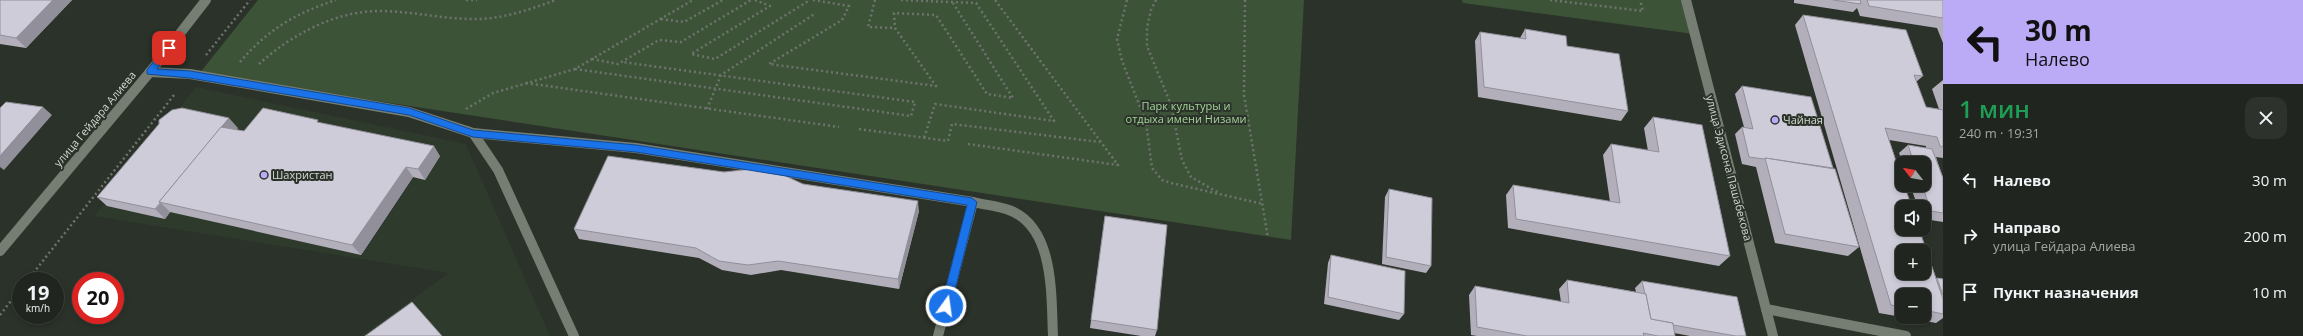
<!DOCTYPE html>
<html lang="ru">
<meta charset="utf-8">
<style>
body{margin:0;font-family:"Open Sans",sans-serif;background:#2d322c;color:#f1f3f6;height:100vh;display:flex;flex-direction:column;font-size:15px;white-space:nowrap}
*{box-sizing:border-box;margin:0}
p{font-size:13px;color:#a2a5a4}
.icon{flex:none;width:22px;height:22px;fill:none;stroke:currentColor;stroke-width:2;stroke-linecap:round;stroke-linejoin:round}
.map{position:relative;flex:1;overflow:hidden}
.details{display:flex;flex-direction:column;background:#20261f;width:360px}
.details>*{flex:none}
.banner{background:#bbaaf6;color:#111;overflow:hidden}
.needle{width:26px;rotate:301deg}
.tools{position:absolute;left:1895px;top:156px;display:grid;gap:8px}
.tools a{display:grid;place-items:center;width:36px;height:36px;border-radius:8px;background:#20261f;box-shadow:0 2px 6px #0003,0 0 0 1px #3d433d;font-size:20px}
.speed{position:absolute;left:12px;top:272px;display:flex;gap:8px;font-size:20px;font-weight:700;text-align:center}
.speed>*{display:grid;place-content:center;width:52px;height:52px;border-radius:50%;background:#20261f;box-shadow:0 2px 6px #0003,0 0 0 1px #3d433d;line-height:1}
.speed small{font-size:10px;font-weight:400}
.speed .limit{border:6px solid #d22;background:#fff;color:#111}
.pin{position:absolute;display:grid;place-items:center;width:34px;height:34px;color:#fff;margin:-17px;border-radius:8px;box-shadow:0 2px 6px #0006}
.me{position:absolute;width:44px;margin:-22px;rotate:14deg;stroke-linejoin:round;filter:drop-shadow(0 0 3px #0008)}
.turn{display:flex;align-items:center;gap:14px;height:84px;padding:0 16px;font-size:18px}
.turn .icon{width:52px;height:52px;stroke-width:2.5}
.turn b{display:block;font-size:28px;line-height:34px}
.round{display:grid;place-items:center;flex:none;width:42px;height:42px;border-radius:12px;background:#2d322c}
.head{display:flex;align-items:center;justify-content:space-between;height:68px;padding:0 16px}
h1{font-size:24px;font-weight:600;line-height:30px;color:#1e9e55}
ul{padding:0;list-style:none}
li{display:flex;align-items:center;gap:12px;height:56px;padding:0 16px}
li div{flex:1}
li b{display:block;font-size:15px}
li em{font-style:normal}
main{display:flex;flex:1;min-height:0}
.map>svg:first-child{display:block}
.built{fill:#2e3a2b}
.green{fill:#3d5338}
.lines{fill:none;stroke-linecap:round;stroke-linejoin:round}
.path{stroke:#6e746d;stroke-width:2.5;stroke-dasharray:2 3;stroke-linecap:butt}
.minor{stroke:#767e74;stroke-width:10}
.wall{fill:#b2afbb;fill-rule:evenodd}
.shaded-wall{fill:#918f99}
.building{fill:#cfccda;stroke:#918f99;fill-rule:evenodd}
.route{fill:#1a73e8;stroke:#114b97}
.poi-dot{fill:#bbaaf6;stroke:#2b3229;stroke-width:1.5}
.labels{text-anchor:middle;stroke-width:4;stroke-linejoin:round;paint-order:stroke}
.park-label{font-size:11px;fill:#a5d39a;stroke:#2b3229}
.street-label{font-size:11px;fill:#d3d8d2;stroke:#2b3229}
.poi-label{font-size:11px;fill:#d3d8d2;stroke:#2b3229;text-anchor:start}
</style>
<main>
<div class="map">
<svg width="1943" height="336" viewBox="0 0 1943 336">
<rect width="100%" height="100%" fill="#2b3229"/>
<polygon class="built" points="196,87 466,144 550,336 361,336 449,273 94,216"/>
<g class="green">
<polygon points="258,0 1304,0 1291,240 199,74"/>
<polygon points="1462,0 1686,0 1694,34 1463,3"/>
</g>
<g class="lines">
<g class="path">
<polyline points="466,0 477,0"/>
<polyline points="755,0 770,6 691,54 715,59 810,0"/>
<polyline points="813,0 849,6 842,20 769,64 936,86 895,28 894,13 936,15 987,94 1013,98 953,3"/>
<polyline points="875,0 868,27 895,28"/>
<polyline points="901,0 976,3 1054,121 935,104 924,138"/>
<polyline points="1127,0 1117,39 1122,61 1146,122 1152,168 1162,180 1171,183 1263,204"/>
<polyline points="1156,0 1151,10 1147,28 1147,46 1171,105 1182,160 1191,177 1219,193"/>
<polyline points="1245,0 1244,95 1268,238"/>
<polyline points="1550,0 1643,11 1640,0"/>
<polyline points="661,19 684,22 723,0"/>
<polyline points="206,55 250,0"/>
<polyline points="592,59 618,64 659,40 681,42 751,0"/>
<path d="M240,62C267,30 296,13 336,0"/>
<path d="M259,64C291,35 335,11 379,11C413,11 446,20 479,19C506,18 531,9 556,0"/>
<polyline points="575,69 911,116 915,102 622,62"/>
<polyline points="526,83 839,127"/>
<polyline points="466,109 493,93 575,69 693,0"/>
<polyline points="707,109 721,75 816,13"/>
<polyline points="859,129 948,141 952,124 1100,142"/>
<polyline points="968,144 1118,165 995,0"/>
<polyline points="27,281 174,95"/>
<polyline points="0,315 21,288"/>
</g>
<g class="minor">
<polyline points="1686,0 1773,336"/>
<polyline points="150,72 190,74 409,112 473,133 498,170 574,336"/>
<polyline points="473,133 636,148 973,202 938,336"/>
<path d="M973,202C985,205 998,206 1009,210C1055,227 1051,296 1053,336"/>
<polyline points="0,251 150,72 206,0"/>
<polyline points="1766,309 1906,336"/>
</g>
</g>
<g class="wall">
<polygon points="0,0 72,0 26,48 0,44"/>
<polygon points="1794,0 1943,0 1943,43 1937,28 1860,16 1857,8 1853,12 1794,3"/>
<path d="M1803,15L1923,76L1916,82L1926,107L1939,109L1932,89L1943,80V158L1936,157L1943,178V222L1924,219V207H1918L1910,185H1924V163H1903L1899,153L1908,145L1926,148V146L1889,140L1936,278H1937L1943,279V318L1936,323L1879,313L1795,25ZM1902,295H1924V317H1902Z"/>
<polygon points="1525,29 1567,46 1628,111 1621,121 1478,97 1475,41 1480,32 1520,38"/>
<polygon points="1742,86 1833,168 1859,247 1848,256 1775,243 1756,167 1742,164 1735,134 1742,127 1744,127 1735,94"/>
<polygon points="1653,117 1730,256 1719,266 1508,228 1506,195 1513,185 1610,202 1603,155 1611,144 1648,151 1644,128"/>
<polygon points="321,123 440,156 425,180 413,177 361,255 170,212 165,219 107,206 97,197 238,128 236,130 244,131"/>
<polygon points="724,172 803,184 919,211 899,289 781,270 751,275 722,270 699,258 579,239 574,229"/>
<polygon points="1389,189 1431,266 1426,273 1382,264 1385,197"/>
<polygon points="1105,216 1157,330 1155,336 1141,336 1090,328"/>
<polygon points="1331,255 1404,314 1399,320 1324,304 1328,263"/>
<polygon points="1567,280 1636,292 1635,288 1642,281 1746,336 1690,336 1674,333 1675,336 1477,336 1471,335 1469,295 1475,286 1561,302 1559,289"/>
</g>
<g class="shaded-wall">
<polygon points="53,0 72,0 26,48 16,38"/>
<polygon points="43,107 52,115 4,170 0,167 0,156"/>
<polygon points="229,118 238,128 176,206 161,202"/>
<polygon points="434,146 440,156 425,180 418,169"/>
<polygon points="406,167 413,177 361,255 352,245"/>
<polygon points="918,201 919,211 899,289 898,279"/>
<polygon points="161,203 170,212 165,219 155,209"/>
</g>
<g class="building">
<polygon points="0,0 53,0 16,38 0,35"/>
<polygon points="1833,0 1860,0 1861,4"/>
<polygon points="1867,0 1943,0 1943,18 1869,6"/>
<path d="M1803,15L1906,30L1923,76L1914,75L1926,107L1943,110V147L1940,146L1937,137L1885,128L1902,179V185H1904L1912,207H1902V229H1919L1943,299V314L1924,310V295H1902V307L1891,305ZM1902,251H1924V273H1902Z"/>
<polygon points="1525,29 1566,36 1567,46 1619,54 1628,111 1484,87 1480,32 1526,39"/>
<polygon points="1742,86 1811,97 1833,168 1765,158 1764,159 1749,157 1742,127 1753,129"/>
<polygon points="6,102 43,107 0,156 0,108"/>
<polygon points="182,108 229,118 159,202 161,202 155,209 97,197 159,124 159,120 172,110"/>
<polygon points="263,108 318,120 317,122 434,146 418,169 406,167 352,245 159,202 221,127 244,131"/>
<polygon points="1653,117 1702,125 1730,256 1516,219 1513,185 1620,203 1611,144 1659,152"/>
<polygon points="1908,145 1932,149 1943,178 1943,213 1931,211 1922,185 1924,185 1924,163 1914,163"/>
<polygon points="608,156 724,172 752,169 779,173 803,184 918,201 898,279 778,261 748,265 719,261 696,248 574,229"/>
<polygon points="1765,158 1835,169 1859,247 1785,234"/>
<polygon points="1389,189 1432,198 1431,266 1386,257"/>
<polygon points="1105,216 1167,225 1157,330 1091,320"/>
<polygon points="1331,255 1405,271 1404,314 1328,297"/>
<polygon points="1937,278 1943,279 1943,295"/>
<polygon points="1567,280 1646,294 1651,319 1673,323 1675,336 1658,336 1643,333 1644,336 1527,336 1477,327 1475,286 1569,303"/>
<polygon points="1642,281 1737,297 1746,336 1736,336 1673,325 1673,323 1651,319 1646,294 1645,294"/>
<polygon points="412,302 442,336 365,336"/>
</g>
<polygon class="route" points="169,45 173,48 157,69 190,71 409,108 473,130 636,145 972,198 977,202 951,306 946,311 941,306 967,205 636,152 473,137 409,115 190,78 147,74 147,70 166,46"/>
<g class="poi-dot">
<circle cx="1775" cy="120" r="4"/>
<circle cx="264" cy="175" r="4"/>
</g>
<g class="labels">
<g class="park-label">
<text x="1186" y="110">Парк культуры и<tspan x="1186" dy="13">отдыха имени Низами</tspan></text>
</g>
<g class="street-label">
<text transform="translate(95 119) rotate(-50)" y="4">улица Гейдара Алиева</text>
<text transform="translate(1729 168) rotate(75)" y="4">улица Эдисона Пашабекова</text>
</g>
<g class="poi-label">
<text x="1783" y="124">Чайная</text>
<text x="272" y="179">Шахристан</text>
</g>
</g>
</svg>
<div class="tools">
<a><svg class="needle" viewBox="-14 -14 28 28"><path d="M0-13l5 13h-10z" fill="#e53935"/><path d="M0 13l5-13h-10z" fill="#a2a5a4"/></svg></a>
<a><svg class="icon" aria-label="sound" viewBox="0 0 24 24"><path d="M4 9h4l5-4v14l-5-4H4zM17 9q2 3 0 6"/></svg></a>
<a>+</a>
<a>−</a>
</div>
<div class="speed"><div>19<small>km/h</small></div><div class="limit">20</div></div>
<div class="pin" style="left:169px;top:48px;background:#d93025"><svg class="icon" aria-label="arrive" viewBox="0 0 24 24"><path d="M6 21V4h12l-3 4 3 4H6"/></svg></div>
<svg class="me" style="left:946px;top:306px" viewBox="-20 -20 40 40"><circle r="17" fill="#1a73e8" stroke="#fff" stroke-width="3"/><path d="M0-11L8 9 0 5-8 9z" fill="#fff"/></svg>
</div>
<section class="details">
<div class="banner">
<div class="turn"><svg class="icon" aria-label="left" viewBox="0 0 24 24"><path d="M17 20v-9H6M10 6l-5 5 5 5"/></svg><div><b>30 m</b>Налево</div></div>
</div>
<div class="head"><div><h1>1 мин</h1><p>240 m · 19:31</p></div><a class="round"><svg class="icon" aria-label="close" viewBox="0 0 24 24"><path d="M6 6l12 12M18 6L6 18"/></svg></a></div>
<ul>
<li><svg class="icon" aria-label="left" viewBox="0 0 24 24"><path d="M17 20v-9H6M10 6l-5 5 5 5"/></svg><div><b>Налево</b></div><em>30 m</em></li>
<li><svg class="icon" aria-label="right" viewBox="0 0 24 24"><path d="M7 20v-9h11M14 6l5 5-5 5"/></svg><div><b>Направо</b><p>улица Гейдара Алиева</p></div><em>200 m</em></li>
<li><svg class="icon" aria-label="arrive" viewBox="0 0 24 24"><path d="M6 21V4h12l-3 4 3 4H6"/></svg><div><b>Пункт назначения</b></div><em>10 m</em></li>
</ul>
</section>
</main>
